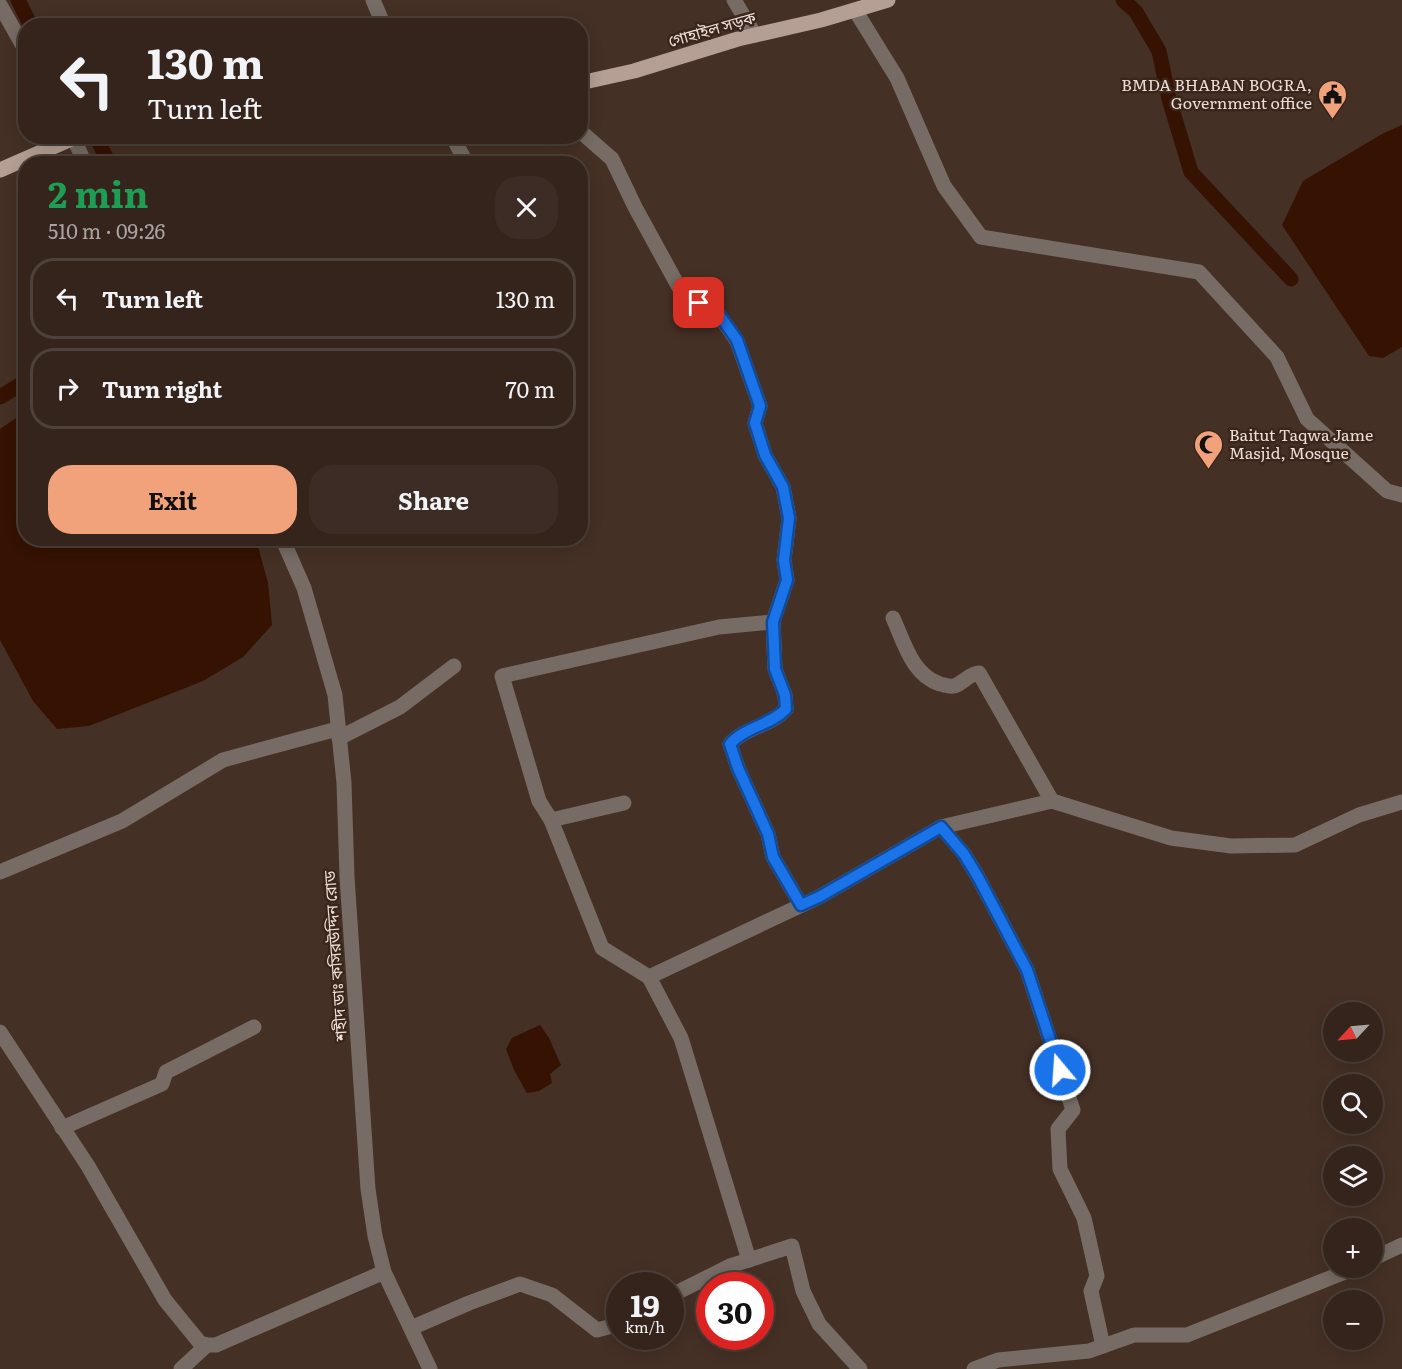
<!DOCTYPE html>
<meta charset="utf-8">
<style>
body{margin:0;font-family:Literata,"Noto Sans Bengali",serif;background:#3c2c25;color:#f1f3f6;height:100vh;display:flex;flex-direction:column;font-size:22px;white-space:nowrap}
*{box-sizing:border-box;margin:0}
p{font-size:20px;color:#a9a4a3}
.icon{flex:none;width:33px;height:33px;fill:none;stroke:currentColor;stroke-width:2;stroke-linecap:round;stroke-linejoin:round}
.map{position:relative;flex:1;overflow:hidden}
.panel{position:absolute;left:18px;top:156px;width:570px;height:390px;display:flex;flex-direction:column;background:#34241c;border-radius:24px;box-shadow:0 3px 15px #0003,0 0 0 2px #4e413b}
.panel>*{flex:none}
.guide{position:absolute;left:18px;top:18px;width:570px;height:126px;border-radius:24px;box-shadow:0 3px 15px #0003,0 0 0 2px #4e413b;background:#34241c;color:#f1f3f6;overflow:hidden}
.needle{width:39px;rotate:244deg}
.fabs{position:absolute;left:1323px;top:1002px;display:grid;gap:12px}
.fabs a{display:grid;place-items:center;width:60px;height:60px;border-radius:50%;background:#34241c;box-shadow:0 3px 15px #0003,0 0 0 2px #4e413b;font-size:30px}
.speed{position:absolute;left:606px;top:1272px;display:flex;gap:12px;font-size:30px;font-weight:700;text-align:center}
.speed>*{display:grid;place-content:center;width:78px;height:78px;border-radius:50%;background:#34241c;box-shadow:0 3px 15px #0003,0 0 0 2px #4e413b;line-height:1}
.speed small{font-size:15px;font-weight:400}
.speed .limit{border:9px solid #d22;background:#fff;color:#111}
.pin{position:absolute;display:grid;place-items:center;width:51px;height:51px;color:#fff;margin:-26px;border-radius:12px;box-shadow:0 3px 9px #0006}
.me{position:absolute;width:66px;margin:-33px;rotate:342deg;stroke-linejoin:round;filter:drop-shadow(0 0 4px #0008)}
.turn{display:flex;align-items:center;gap:21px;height:126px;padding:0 30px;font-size:27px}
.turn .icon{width:78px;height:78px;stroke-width:2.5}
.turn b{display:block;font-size:42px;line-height:51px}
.round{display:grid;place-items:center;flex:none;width:63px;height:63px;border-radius:24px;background:#3c2c25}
.summary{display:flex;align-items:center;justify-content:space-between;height:102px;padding:0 30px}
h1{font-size:36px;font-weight:700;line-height:45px;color:#1e9e55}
.button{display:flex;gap:12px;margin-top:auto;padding:12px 30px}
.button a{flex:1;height:69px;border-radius:24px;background:#f1a27b;color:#111;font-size:24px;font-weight:700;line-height:69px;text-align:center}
.button a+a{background:#3c2c25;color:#f1f3f6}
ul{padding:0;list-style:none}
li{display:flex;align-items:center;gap:18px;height:81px;margin:0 12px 9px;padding:0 18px;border:3px solid #4e413b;border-radius:24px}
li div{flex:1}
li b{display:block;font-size:22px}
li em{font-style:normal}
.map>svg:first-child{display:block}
.water{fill:#351201}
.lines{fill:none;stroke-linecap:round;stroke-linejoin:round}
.canal{stroke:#351201;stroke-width:15}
.minor{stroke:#766b65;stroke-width:15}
.major{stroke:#b59f94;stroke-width:15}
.route-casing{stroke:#114b97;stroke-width:15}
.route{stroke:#1a73e8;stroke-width:10}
.labels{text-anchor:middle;stroke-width:5;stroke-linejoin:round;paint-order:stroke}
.street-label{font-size:16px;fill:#ecded7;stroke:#3b261b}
.poi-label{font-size:16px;fill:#ecded7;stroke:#3b261b;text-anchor:end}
</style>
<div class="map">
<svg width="1402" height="1369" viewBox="0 0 1402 1369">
<rect width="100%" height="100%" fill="#453025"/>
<g class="water">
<polygon points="1402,125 1402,347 1383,358 1369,356 1282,225 1303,181 1382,134"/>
<polygon points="25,412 26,538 256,539 268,583 272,625 243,657 203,681 89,726 57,729 33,701 0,640 0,429"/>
<polygon points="540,1025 549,1038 561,1065 550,1074 552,1083 539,1091 527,1093 514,1070 506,1049 512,1038"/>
</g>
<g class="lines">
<g class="canal">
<polyline points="18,0 31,26"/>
<polyline points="1123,0 1136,12 1159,51 1169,99 1191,172 1291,279"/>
<polyline points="96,136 109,164"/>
<polyline points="0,397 26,381"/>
</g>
<g class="minor">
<polyline points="373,0 384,26"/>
<polyline points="734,0 755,35"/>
<polyline points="0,5 26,51"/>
<polyline points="855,10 897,78 944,186 981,237 1199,272 1277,357 1307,419 1387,491 1402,495"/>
<path d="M580,131L612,159L635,207L687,302L711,303L737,341L760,406L755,423L765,455L783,487L789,518L784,560L787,580L773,622L775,669L785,695L786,709C771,726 745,727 730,744L738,768L768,834L773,857L801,905"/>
<polyline points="73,136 85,164"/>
<polyline points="452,136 467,164"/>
<polyline points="282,538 304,588 335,695 344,783 347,877 368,1189 375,1236 384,1272 430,1369"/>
<path d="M893,618C904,642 912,675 940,684C945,685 949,687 954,686C964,683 968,674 979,673L1052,801"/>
<polyline points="773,622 719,627 502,676 539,801 551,820 602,948 649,977 819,897 941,827 1052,801 1171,838 1231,846 1295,845 1359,815 1402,802"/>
<polyline points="339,738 400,707 454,666"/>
<polyline points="551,820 624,803"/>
<polyline points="941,827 964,854 978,877 1027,970 1073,1110 1058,1129 1060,1169 1084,1218 1097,1276 1091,1291 1103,1346"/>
<polyline points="0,872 122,821 223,760 337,729"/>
<polyline points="649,977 681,1038 749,1260"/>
<polyline points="0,1032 88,1166 165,1300 200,1343 207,1345 216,1345 384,1272"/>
<polyline points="62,1128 162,1084 166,1072 254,1027"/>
<polyline points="1372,1259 1402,1245"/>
<polyline points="670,1296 730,1266 792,1246 803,1291 819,1324 860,1369"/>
<polyline points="411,1328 469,1303 520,1284 552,1295 597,1330 620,1324"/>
<polyline points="181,1369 207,1345"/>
<polyline points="974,1369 998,1360 1089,1351 1134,1335 1187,1335 1355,1268"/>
</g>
<g class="major">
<polyline points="580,83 634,71 738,39 821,20 888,0"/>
<polyline points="0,170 78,136"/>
</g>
</g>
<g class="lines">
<defs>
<path id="route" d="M699,303H711L737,340L760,406L755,423L765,455L783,487L789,518L784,560L787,580L773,622L775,669L785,695L786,709C771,725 745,727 730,744L738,768L768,834L773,857L801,905L819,897L941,827L964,854L978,877L1027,970L1060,1070"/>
</defs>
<use href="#route" class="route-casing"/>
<use href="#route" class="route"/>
</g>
<defs>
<symbol id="civic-pin" viewBox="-11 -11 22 30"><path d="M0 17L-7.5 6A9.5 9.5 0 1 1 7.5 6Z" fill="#f1a27b" stroke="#3b261b"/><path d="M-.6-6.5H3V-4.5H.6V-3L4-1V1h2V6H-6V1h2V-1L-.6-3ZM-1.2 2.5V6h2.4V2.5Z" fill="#111"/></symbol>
<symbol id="mosque-pin" viewBox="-11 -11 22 30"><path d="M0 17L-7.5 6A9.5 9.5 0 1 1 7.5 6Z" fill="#f1a27b" stroke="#3b261b"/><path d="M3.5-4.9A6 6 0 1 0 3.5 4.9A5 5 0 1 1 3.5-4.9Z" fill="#111"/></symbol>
</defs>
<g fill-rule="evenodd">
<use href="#civic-pin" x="1316" y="78" width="33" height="45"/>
<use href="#mosque-pin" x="1192" y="428" width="33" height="45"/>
</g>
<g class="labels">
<g class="street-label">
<text transform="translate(712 29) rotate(-16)" y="6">গোহাইল সড়ক</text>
<text transform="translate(335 956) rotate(-94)" y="6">শহীদ ডাঃ কসিরউদ্দিন রোড</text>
</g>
<g class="poi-label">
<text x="1312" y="91">BMDA BHABAN BOGRA,<tspan x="1312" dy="18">Government office</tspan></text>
<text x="1229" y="441" text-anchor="start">Baitut Taqwa Jame<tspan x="1229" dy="18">Masjid, Mosque</tspan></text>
</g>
</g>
</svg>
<div class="fabs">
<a><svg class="needle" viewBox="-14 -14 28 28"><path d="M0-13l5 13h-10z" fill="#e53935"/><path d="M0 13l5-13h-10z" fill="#a9a4a3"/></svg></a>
<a><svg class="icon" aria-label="search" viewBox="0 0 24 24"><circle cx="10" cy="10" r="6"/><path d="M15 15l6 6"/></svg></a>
<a><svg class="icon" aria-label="layers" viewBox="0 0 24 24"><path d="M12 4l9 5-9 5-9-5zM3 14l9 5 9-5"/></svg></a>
<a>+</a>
<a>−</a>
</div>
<div class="speed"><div>19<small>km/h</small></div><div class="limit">30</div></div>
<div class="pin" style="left:699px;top:303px;background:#d93025"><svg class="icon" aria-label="arrive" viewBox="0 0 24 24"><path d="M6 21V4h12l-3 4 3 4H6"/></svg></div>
<svg class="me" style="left:1060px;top:1070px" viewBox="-20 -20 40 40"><circle r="17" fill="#1a73e8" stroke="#fff" stroke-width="3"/><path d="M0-11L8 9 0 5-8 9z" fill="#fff"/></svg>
<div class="guide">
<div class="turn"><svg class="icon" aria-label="left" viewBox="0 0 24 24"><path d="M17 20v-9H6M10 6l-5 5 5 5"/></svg><div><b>130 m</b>Turn left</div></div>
</div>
<section class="panel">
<div class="summary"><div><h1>2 min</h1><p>510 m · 09:26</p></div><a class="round"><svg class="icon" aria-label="close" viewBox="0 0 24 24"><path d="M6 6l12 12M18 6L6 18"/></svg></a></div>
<ul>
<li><svg class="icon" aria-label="left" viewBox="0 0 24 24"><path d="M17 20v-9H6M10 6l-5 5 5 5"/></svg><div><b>Turn left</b></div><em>130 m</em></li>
<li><svg class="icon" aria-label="right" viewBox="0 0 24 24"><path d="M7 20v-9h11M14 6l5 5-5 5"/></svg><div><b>Turn right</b></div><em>70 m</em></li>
</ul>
<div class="button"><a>Exit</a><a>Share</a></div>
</section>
</div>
